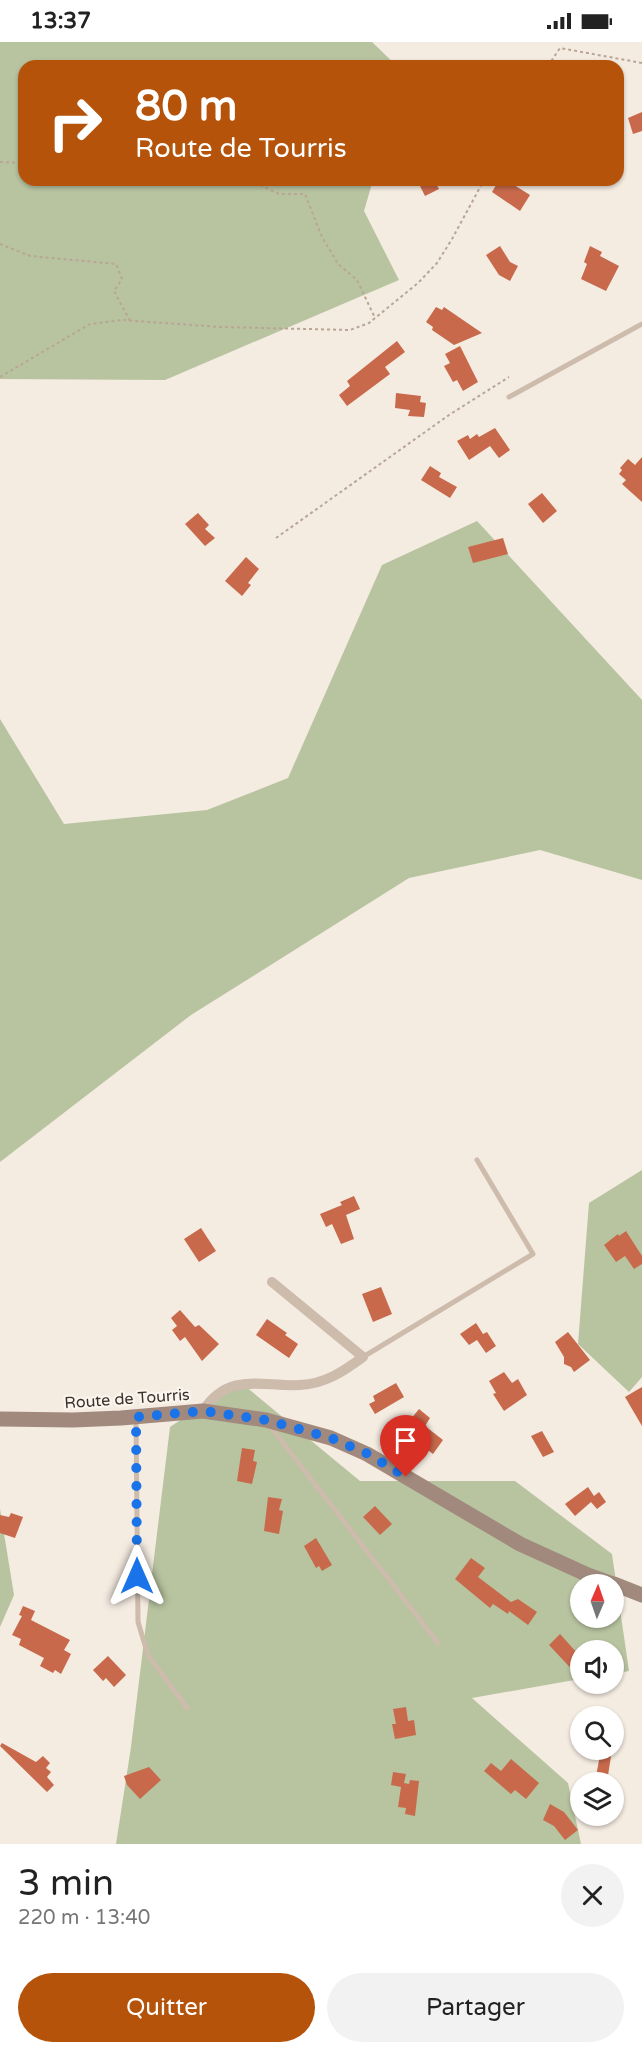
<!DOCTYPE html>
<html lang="fr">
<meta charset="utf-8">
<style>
body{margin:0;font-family:"Varela Round",sans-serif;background:#f2f2f2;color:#222;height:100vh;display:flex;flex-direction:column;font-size:22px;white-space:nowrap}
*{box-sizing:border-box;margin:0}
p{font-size:20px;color:#767676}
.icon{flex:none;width:33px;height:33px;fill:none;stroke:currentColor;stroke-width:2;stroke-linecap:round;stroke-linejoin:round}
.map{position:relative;height:1802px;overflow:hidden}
.drawer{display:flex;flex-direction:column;background:#fff;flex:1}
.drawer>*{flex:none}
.hud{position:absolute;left:18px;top:18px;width:606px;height:126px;border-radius:18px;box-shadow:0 2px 4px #0004;background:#b45309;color:#fff;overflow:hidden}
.needle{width:39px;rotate:2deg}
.tools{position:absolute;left:570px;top:1532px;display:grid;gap:12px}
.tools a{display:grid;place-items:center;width:54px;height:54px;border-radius:50%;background:#fff;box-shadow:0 2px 4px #0004;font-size:30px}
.pin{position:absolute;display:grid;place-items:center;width:51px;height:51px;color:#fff;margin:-62px -26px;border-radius:50% 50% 50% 0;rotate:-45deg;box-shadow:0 0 6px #0007}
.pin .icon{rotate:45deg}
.me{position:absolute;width:66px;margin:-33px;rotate:0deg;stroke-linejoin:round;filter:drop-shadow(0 0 4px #0008)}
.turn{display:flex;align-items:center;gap:21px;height:126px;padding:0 18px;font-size:27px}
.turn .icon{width:78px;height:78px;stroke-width:2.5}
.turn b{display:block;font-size:42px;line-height:51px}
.round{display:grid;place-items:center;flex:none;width:63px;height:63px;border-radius:32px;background:#f2f2f2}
.headline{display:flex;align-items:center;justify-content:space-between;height:102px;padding:0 18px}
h1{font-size:36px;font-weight:600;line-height:45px}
.cta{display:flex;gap:12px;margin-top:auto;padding:12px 18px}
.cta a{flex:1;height:69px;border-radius:36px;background:#b45309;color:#fff;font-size:24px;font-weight:600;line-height:69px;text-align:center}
.cta a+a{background:#f2f2f2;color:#222}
.status{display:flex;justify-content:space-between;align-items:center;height:42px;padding:0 30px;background:#fff;direction:ltr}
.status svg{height:16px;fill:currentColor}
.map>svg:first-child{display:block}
.green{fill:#b8c4a0;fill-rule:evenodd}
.building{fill:#c8694b}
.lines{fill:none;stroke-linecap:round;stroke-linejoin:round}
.path{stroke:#b9a596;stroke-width:2;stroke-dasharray:3 3;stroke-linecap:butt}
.lane{stroke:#cdbbac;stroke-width:5}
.street{stroke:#cdbbac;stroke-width:10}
.secondary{stroke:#a18a7d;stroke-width:15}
.route{stroke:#1a73e8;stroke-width:10;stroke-dasharray:0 18}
.labels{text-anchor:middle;stroke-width:4.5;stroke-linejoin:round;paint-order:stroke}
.street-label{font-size:16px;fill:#3b302b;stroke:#fbf5ee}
</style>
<div class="status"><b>13:37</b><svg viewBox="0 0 49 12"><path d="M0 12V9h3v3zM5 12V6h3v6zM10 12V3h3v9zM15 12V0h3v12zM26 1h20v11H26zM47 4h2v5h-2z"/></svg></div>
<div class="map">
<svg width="642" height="1802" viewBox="0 0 642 1802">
<rect width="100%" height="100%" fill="#f4ebe1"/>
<g class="green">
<polygon points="0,0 372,0 397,24 24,24 24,138 373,138 364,169 399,238 165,338 0,337"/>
<polygon points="477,479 642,658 642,838 540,808 409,836 191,973 0,1120 0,677 64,782 207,768 288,736 382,523"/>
<polygon points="642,1128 642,1335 629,1350 578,1302 589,1161"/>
<path d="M239,1339L360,1439H515L612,1512L629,1629L614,1632V1608H580V1637L472,1656L568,1741L581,1802H116L131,1705L170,1385ZM580,1542H614V1575H580Z"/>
<polygon points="0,1467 14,1553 0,1585"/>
</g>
<g class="building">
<polygon points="642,70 642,89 633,92 628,76"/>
<polygon points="425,138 434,138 439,147 425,154 419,142"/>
<polygon points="499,138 506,138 530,153 520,169 492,150"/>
<polygon points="500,204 510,220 518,224 510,239 499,233 486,213"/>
<polygon points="590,204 602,210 600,214 619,224 606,249 581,237 587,222 584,220"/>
<polygon points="436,265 442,268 444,265 482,291 454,303 432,288 433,285 426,280"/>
<polygon points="397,299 405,310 385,325 390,332 347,364 339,353 350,344 347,339"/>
<polygon points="460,304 478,340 463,349 457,338 453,340 444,324 450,321 445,312"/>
<polygon points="396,351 421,354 420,360 426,361 424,375 408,374 410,368 395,366"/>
<polygon points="495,386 510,408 499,416 490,404 469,418 457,399 468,393 470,397 477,392 479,395"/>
<polygon points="642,415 642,460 622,442 626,438 619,432 622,428 620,426 628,417 635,423"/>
<polygon points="430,424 441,431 439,435 457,445 450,456 421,438"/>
<polygon points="542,451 557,469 543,481 528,462"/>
<polygon points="198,471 209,483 205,487 215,496 205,504 185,482"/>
<polygon points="503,496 508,512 473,521 468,505"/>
<polygon points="246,515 259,527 248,541 251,543 242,554 225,539"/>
<polygon points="354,1154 360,1167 346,1173 354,1197 341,1202 332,1182 326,1185 320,1172 342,1163 340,1160"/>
<polygon points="201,1186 216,1209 199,1220 184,1197"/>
<polygon points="626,1189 642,1214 642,1222 634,1227 625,1214 616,1220 604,1203 618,1192 619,1194"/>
<polygon points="381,1245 392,1272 373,1280 362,1252"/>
<polygon points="180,1268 195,1285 199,1283 219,1302 202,1319 185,1295 180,1299 172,1288 177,1284 171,1276"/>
<polygon points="267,1277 287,1291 285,1293 298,1302 289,1316 256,1293"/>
<polygon points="476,1281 483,1292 487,1290 496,1304 486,1311 477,1298 469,1303 460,1292"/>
<polygon points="568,1290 590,1318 574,1330 571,1325 564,1322 564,1315 555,1300"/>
<polygon points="504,1330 512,1341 518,1337 527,1353 504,1369 493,1352 496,1351 489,1339"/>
<polygon points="396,1341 404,1355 375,1372 369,1362 375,1359 373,1354"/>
<polygon points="642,1345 642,1384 625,1355"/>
<polygon points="419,1367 430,1376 425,1384 443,1398 433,1412 402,1388"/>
<polygon points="542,1389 554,1410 543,1415 531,1394"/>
<polygon points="242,1406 255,1408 253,1419 257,1420 252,1442 237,1439"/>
<polygon points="588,1445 594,1454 599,1450 606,1460 597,1467 591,1460 575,1474 565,1462"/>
<polygon points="268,1455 282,1457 279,1468 283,1469 279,1492 264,1489"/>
<polygon points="375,1464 392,1482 380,1493 363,1475"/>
<polygon points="11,1471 23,1475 15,1496 0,1491 0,1473 9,1475"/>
<polygon points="316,1496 332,1523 322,1529 319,1524 316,1526 304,1504"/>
<polygon points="471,1516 485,1526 478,1535 511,1560 518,1557 537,1570 528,1583 509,1569 508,1572 493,1562 490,1566 455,1537"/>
<polygon points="23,1564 35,1569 31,1578 70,1598 64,1608 71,1612 61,1632 55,1628 53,1631 40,1624 44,1616 19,1603 21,1597 12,1593 22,1574 19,1573"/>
<polygon points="560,1592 578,1612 575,1615 580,1621 580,1636 549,1603"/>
<polygon points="108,1614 126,1633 114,1645 106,1636 103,1639 93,1628"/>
<polygon points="406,1665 408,1679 414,1678 416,1693 395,1697 392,1682 396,1682 393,1667"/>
<polygon points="2,1701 36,1720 43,1714 50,1721 46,1726 51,1730 47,1735 54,1743 47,1750 0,1704"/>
<polygon points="600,1713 611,1714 607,1740 595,1740"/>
<polygon points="511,1717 539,1741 526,1757 515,1748 511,1752 484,1729 491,1721 501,1729"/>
<polygon points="149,1725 161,1738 140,1757 127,1743 124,1734"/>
<polygon points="393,1730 406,1732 404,1741 409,1742 410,1738 419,1739 415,1774 405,1772 406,1766 398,1765 401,1745 391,1743"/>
<polygon points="550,1762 564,1770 578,1788 565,1798 554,1784 543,1778"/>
</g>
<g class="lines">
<g class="path">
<polyline points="548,24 560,6 642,21"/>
<polyline points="0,120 24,121"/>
<polyline points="249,138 279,152 305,152 322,195 338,222 357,238 375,276"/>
<polyline points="0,202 30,214 116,222 122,237 114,249 130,279"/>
<polyline points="0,335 90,282 122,278 221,285 350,288 369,281 418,241 437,221 452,197 484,138"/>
<polyline points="276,496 449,373 509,335"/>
</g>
<g class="lane">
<polyline points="509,355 642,282"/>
<polyline points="363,1315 533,1212 477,1118"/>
<polyline points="136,1376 138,1580 148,1613 187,1666"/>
<polyline points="270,1384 438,1601"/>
</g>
<path class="street" d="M203,1369C229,1329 262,1345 300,1343C325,1342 344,1329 363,1315L272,1240"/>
<g class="secondary">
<polyline points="0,1377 73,1378 121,1376 203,1369 266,1378 331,1396 367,1412 520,1502 588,1533 613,1542"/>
<polyline points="614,1542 642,1553"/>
</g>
</g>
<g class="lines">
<polyline class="route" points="137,1534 136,1375 203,1369 266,1378 331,1396 368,1412 406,1435"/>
</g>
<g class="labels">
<g class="street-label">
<text transform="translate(127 1356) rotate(-4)" y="6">Route de Tourris</text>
</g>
</g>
</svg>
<div class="tools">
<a><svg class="needle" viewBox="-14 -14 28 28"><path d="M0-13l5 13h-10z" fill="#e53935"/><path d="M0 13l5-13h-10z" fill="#767676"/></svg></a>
<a><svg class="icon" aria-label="sound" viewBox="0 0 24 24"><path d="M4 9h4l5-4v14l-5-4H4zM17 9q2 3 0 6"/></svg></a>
<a><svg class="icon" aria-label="search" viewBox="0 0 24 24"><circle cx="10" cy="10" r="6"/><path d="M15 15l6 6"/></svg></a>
<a><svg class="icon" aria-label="layers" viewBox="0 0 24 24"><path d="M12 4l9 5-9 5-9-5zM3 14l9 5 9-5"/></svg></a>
</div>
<div class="pin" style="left:406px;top:1435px;background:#d93025"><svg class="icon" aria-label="arrive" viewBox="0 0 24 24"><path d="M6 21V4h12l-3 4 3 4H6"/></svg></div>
<svg class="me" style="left:137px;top:1534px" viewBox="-20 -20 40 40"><path d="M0-17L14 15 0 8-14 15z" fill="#1a73e8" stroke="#fff" stroke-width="4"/></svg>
<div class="hud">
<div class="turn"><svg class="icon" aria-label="right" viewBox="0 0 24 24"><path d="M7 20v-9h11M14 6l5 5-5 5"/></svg><div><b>80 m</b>Route de Tourris</div></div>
</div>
</div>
<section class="drawer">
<div class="headline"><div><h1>3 min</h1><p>220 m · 13:40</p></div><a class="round"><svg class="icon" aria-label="close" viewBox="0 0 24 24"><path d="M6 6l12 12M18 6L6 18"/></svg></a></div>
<div class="cta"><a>Quitter</a><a>Partager</a></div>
</section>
